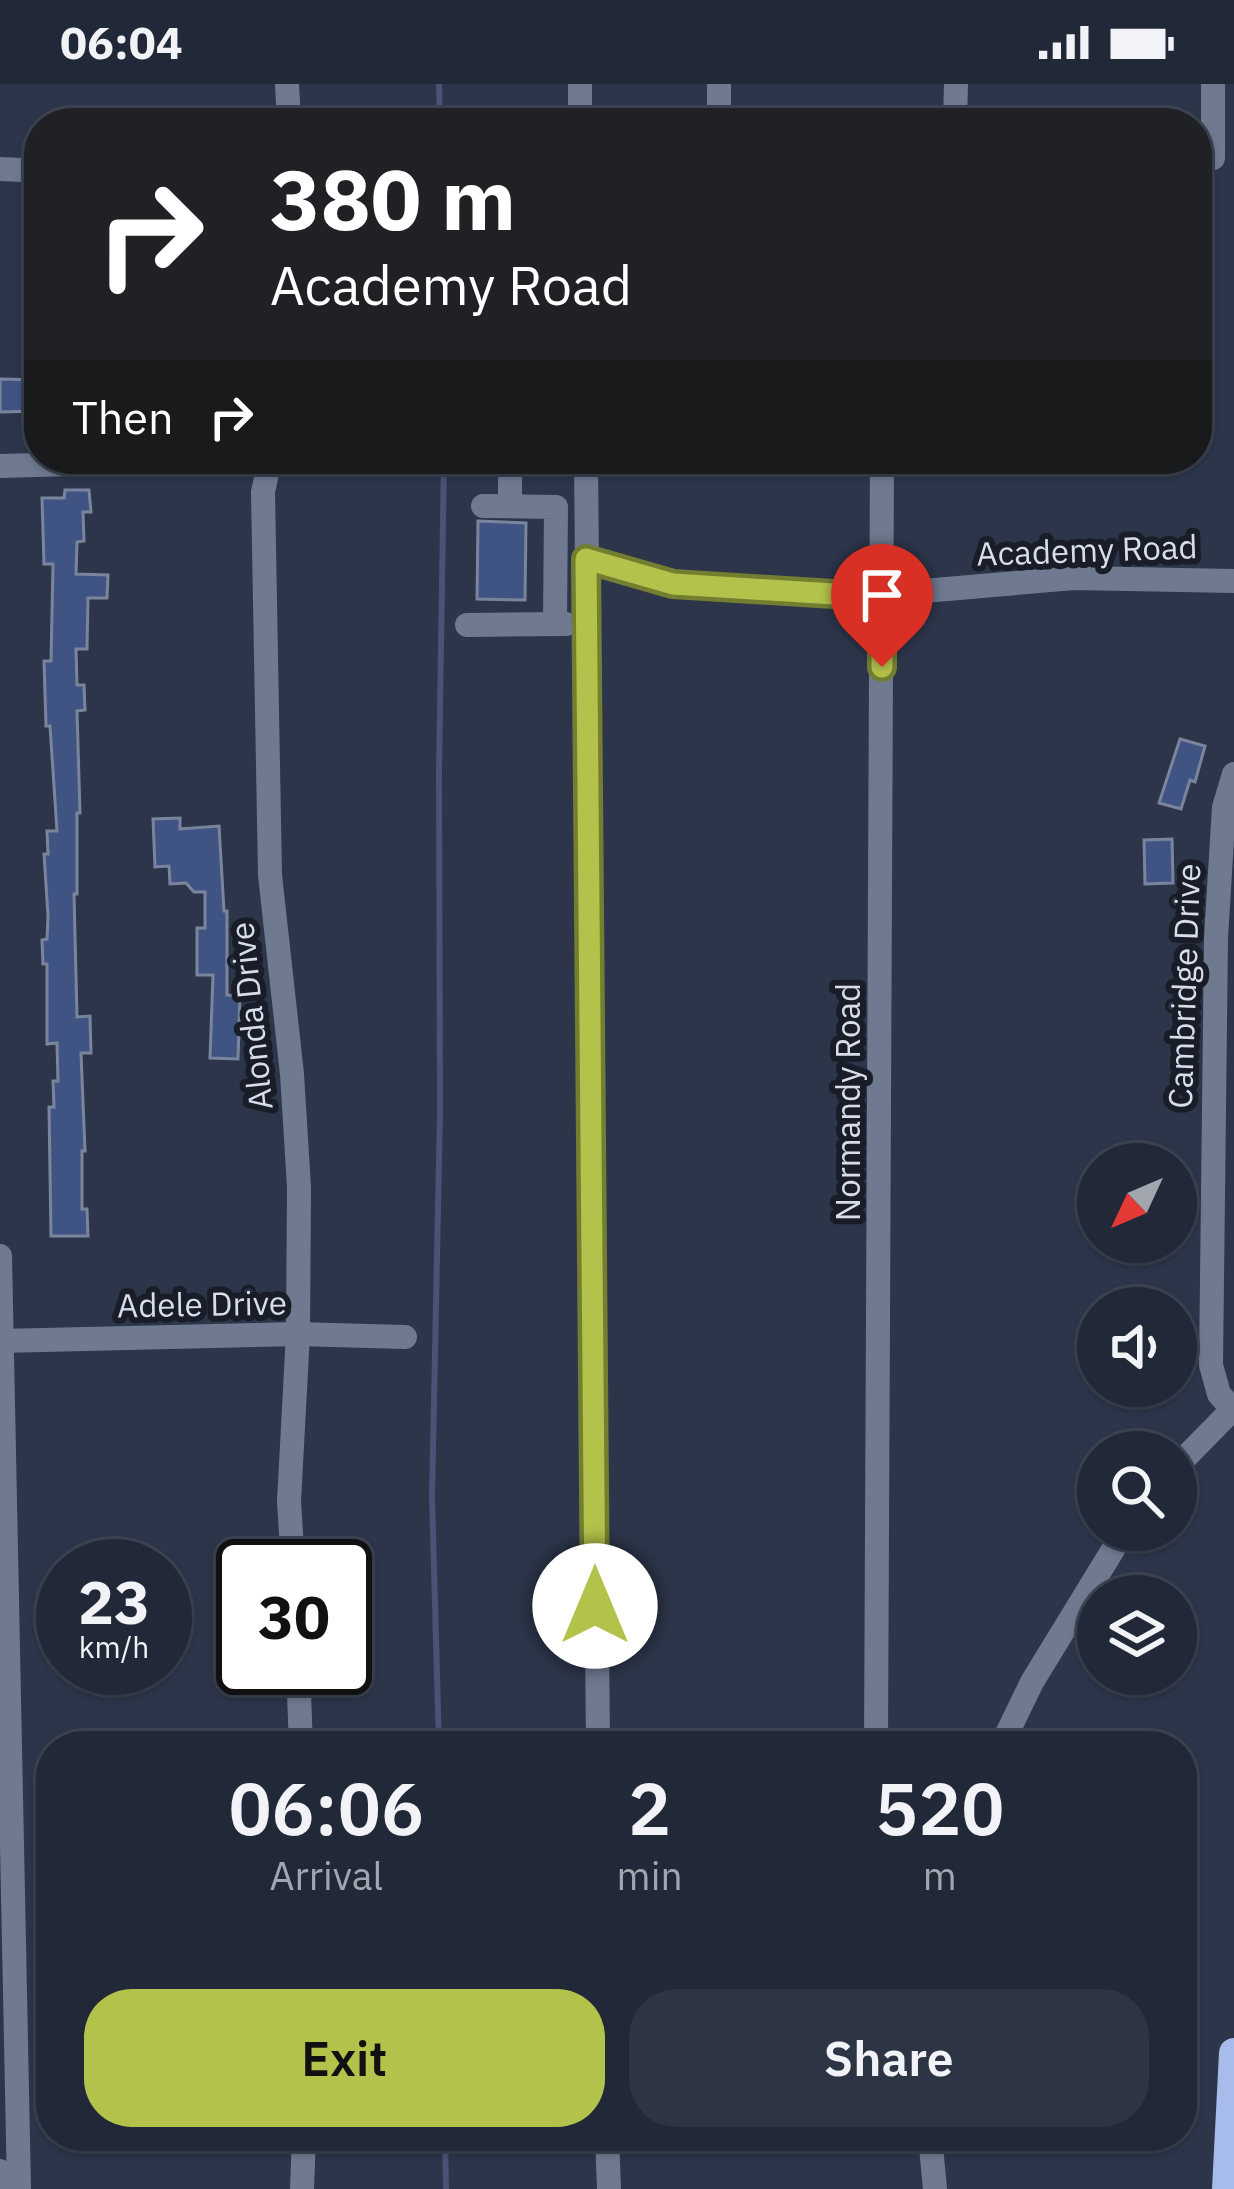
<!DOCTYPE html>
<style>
body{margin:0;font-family:"IBM Plex Sans",sans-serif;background:#2d3443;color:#f1f3f6;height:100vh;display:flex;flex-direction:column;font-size:45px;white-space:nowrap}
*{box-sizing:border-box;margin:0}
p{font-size:39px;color:#a2a6ae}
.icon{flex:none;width:66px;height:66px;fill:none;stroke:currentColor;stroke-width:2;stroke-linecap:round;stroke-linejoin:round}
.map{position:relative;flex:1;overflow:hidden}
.side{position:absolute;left:36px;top:1647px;width:1161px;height:420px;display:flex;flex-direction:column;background:#212838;border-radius:48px;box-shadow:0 3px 9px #0004,0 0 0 3px #3e4453}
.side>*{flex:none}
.top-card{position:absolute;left:24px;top:24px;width:1188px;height:366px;border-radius:48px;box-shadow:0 3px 9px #0004,0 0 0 3px #3e4453;background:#202124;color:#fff;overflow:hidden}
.needle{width:78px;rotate:226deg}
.buttons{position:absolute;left:1077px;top:1059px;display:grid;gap:24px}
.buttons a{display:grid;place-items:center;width:120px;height:120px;border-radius:50%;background:#212838;box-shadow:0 3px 9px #0004,0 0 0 3px #3e4453;font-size:60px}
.speed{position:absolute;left:36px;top:1455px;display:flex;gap:24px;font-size:60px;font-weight:700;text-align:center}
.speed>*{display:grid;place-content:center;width:156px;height:156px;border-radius:50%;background:#212838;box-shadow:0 3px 9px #0004,0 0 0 3px #3e4453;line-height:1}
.speed small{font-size:30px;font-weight:400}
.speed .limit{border:6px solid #111;border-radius:18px;background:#fff;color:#111}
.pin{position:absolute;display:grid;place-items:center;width:102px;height:102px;color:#fff;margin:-123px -51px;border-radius:50% 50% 50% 0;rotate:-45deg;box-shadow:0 0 12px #0007}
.pin .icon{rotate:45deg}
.me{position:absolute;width:132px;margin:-66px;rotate:0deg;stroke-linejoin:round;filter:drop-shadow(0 0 9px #0008)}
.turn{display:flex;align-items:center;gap:42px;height:252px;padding:0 48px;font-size:54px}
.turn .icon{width:156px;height:156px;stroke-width:2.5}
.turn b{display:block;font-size:84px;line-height:102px}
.then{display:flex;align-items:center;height:114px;padding:0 48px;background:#0003;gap:24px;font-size:45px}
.eta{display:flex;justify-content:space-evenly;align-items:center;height:204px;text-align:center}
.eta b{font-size:72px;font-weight:600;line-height:84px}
.button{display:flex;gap:24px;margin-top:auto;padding:24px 48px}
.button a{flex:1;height:138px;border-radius:48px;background:#b3c24b;color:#111;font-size:48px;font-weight:600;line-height:138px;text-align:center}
.button a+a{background:#2d3443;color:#f1f3f6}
.status{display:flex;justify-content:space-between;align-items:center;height:84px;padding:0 60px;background:#212838;direction:ltr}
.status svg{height:33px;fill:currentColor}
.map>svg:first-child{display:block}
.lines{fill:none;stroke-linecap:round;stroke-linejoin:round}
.stream{stroke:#485375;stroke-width:6}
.building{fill:#405484;stroke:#7a859d;stroke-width:3}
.minor{stroke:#6f7a90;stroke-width:24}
.major{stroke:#a8bceb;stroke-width:30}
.route-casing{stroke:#747e31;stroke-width:30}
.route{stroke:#b3c24b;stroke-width:21}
.labels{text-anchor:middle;stroke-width:12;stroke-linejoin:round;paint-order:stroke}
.street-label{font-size:33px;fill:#d7ddeb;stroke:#191d27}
</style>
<div class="status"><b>06:04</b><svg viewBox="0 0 49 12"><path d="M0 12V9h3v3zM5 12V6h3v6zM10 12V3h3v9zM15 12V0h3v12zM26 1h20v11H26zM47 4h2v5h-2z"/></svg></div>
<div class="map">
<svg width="1234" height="2105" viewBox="0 0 1234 2105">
<rect width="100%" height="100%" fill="#2c354a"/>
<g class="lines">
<g class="stream">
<polyline points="439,0 440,39"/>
<polyline points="439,1662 432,1413 440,1028 439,688 444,375"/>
<polyline points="445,2052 446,2105"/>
</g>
</g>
<g class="building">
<polygon points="0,295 39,296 39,327 0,328"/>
<polygon points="65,406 89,406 91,428 83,428 84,457 77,458 76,490 108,491 107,514 88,514 87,565 76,565 77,601 84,601 85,626 77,627 80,729 77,729 77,810 74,810 77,933 90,932 91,969 81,969 85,1067 82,1067 82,1125 87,1125 88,1152 51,1152 49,1023 54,1023 53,997 58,997 57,959 47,960 47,880 43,880 42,856 47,855 48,832 44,770 48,770 47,747 57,747 50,642 46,642 44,577 51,577 53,480 44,480 42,414 64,414"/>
<polygon points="478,437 526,439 525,516 477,515"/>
<polygon points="1180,655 1205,662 1195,698 1190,696 1181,725 1159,719"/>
<polygon points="180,734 180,745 219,742 224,827 227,827 227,911 240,912 238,975 210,974 213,891 197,891 197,844 205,844 205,808 194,808 186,799 170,800 169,782 155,783 153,735"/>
<polygon points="1172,755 1173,799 1145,800 1144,756"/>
</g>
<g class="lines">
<g class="minor">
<polyline points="287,0 289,39"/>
<polyline points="580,0 580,39"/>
<polyline points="719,39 719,0"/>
<polyline points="955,39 956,0"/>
<polyline points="1213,74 1213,0"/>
<polyline points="0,85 22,86"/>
<polyline points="270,375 263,408 270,791 292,990 299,1103 298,1250 289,1417 293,1482"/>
<polyline points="586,375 598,1662"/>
<polyline points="0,382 249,375"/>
<polyline points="483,422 556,423 555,540"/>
<polyline points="510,422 510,375"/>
<polyline points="586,475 673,500 854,513 1074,494 1234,497"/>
<polyline points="467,541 566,540"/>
<polyline points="1234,690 1224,723 1216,854 1211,1281 1219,1310 1234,1327"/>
<polyline points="0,1172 19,2105"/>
<polyline points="0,1257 298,1250 405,1253"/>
<polyline points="1176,1383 1234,1324"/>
<polyline points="298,1584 301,1662"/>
<polyline points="876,1662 882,375"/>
<polyline points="1001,1662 1032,1598 1125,1446"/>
<polyline points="607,2052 609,2105"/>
<polyline points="930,2052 935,2105"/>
<polyline points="0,2087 0,2105"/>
<polyline points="302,2105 304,2052"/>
</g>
<polyline class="major" points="1227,2105 1234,1969"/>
</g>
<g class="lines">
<defs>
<polyline id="route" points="595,1522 586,475 673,500 882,513 882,583"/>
</defs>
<use href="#route" class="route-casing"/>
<use href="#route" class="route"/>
</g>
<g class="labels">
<g class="street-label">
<text transform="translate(1087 466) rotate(-2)" y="12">Academy Road</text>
<text transform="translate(1184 902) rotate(-88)" y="12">Cambridge Drive</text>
<text transform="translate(251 932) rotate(-96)" y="12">Alonda Drive</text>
<text transform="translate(848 1018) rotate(-90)" y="12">Normandy Road</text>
<text transform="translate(202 1220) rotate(-1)" y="12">Adele Drive</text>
</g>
</g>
</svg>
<div class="buttons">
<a><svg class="needle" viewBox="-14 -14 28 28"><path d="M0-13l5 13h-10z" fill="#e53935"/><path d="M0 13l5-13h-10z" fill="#a2a6ae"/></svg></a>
<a><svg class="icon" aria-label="sound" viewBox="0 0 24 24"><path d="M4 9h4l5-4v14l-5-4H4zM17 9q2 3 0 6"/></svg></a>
<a><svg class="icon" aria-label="search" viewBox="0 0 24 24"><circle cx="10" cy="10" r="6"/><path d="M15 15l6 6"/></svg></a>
<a><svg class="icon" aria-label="layers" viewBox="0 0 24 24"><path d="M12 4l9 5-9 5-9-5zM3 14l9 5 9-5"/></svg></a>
</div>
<div class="speed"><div>23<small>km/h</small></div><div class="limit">30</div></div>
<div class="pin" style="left:882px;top:583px;background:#d93025"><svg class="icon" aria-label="arrive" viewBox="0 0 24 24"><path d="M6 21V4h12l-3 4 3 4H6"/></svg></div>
<svg class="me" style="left:595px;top:1522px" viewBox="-20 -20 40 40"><circle r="19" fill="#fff"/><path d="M0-13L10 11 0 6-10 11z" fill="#b3c24b"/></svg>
<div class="top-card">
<div class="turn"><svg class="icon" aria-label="right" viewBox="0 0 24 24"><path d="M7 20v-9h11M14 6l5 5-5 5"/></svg><div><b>380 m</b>Academy Road</div></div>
<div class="then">Then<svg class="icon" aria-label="right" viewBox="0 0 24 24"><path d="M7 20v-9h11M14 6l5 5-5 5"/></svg></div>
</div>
<section class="side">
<div class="eta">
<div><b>06:06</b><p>Arrival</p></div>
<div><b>2</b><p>min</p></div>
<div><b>520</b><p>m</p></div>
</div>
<div class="button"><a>Exit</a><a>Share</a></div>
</section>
</div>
